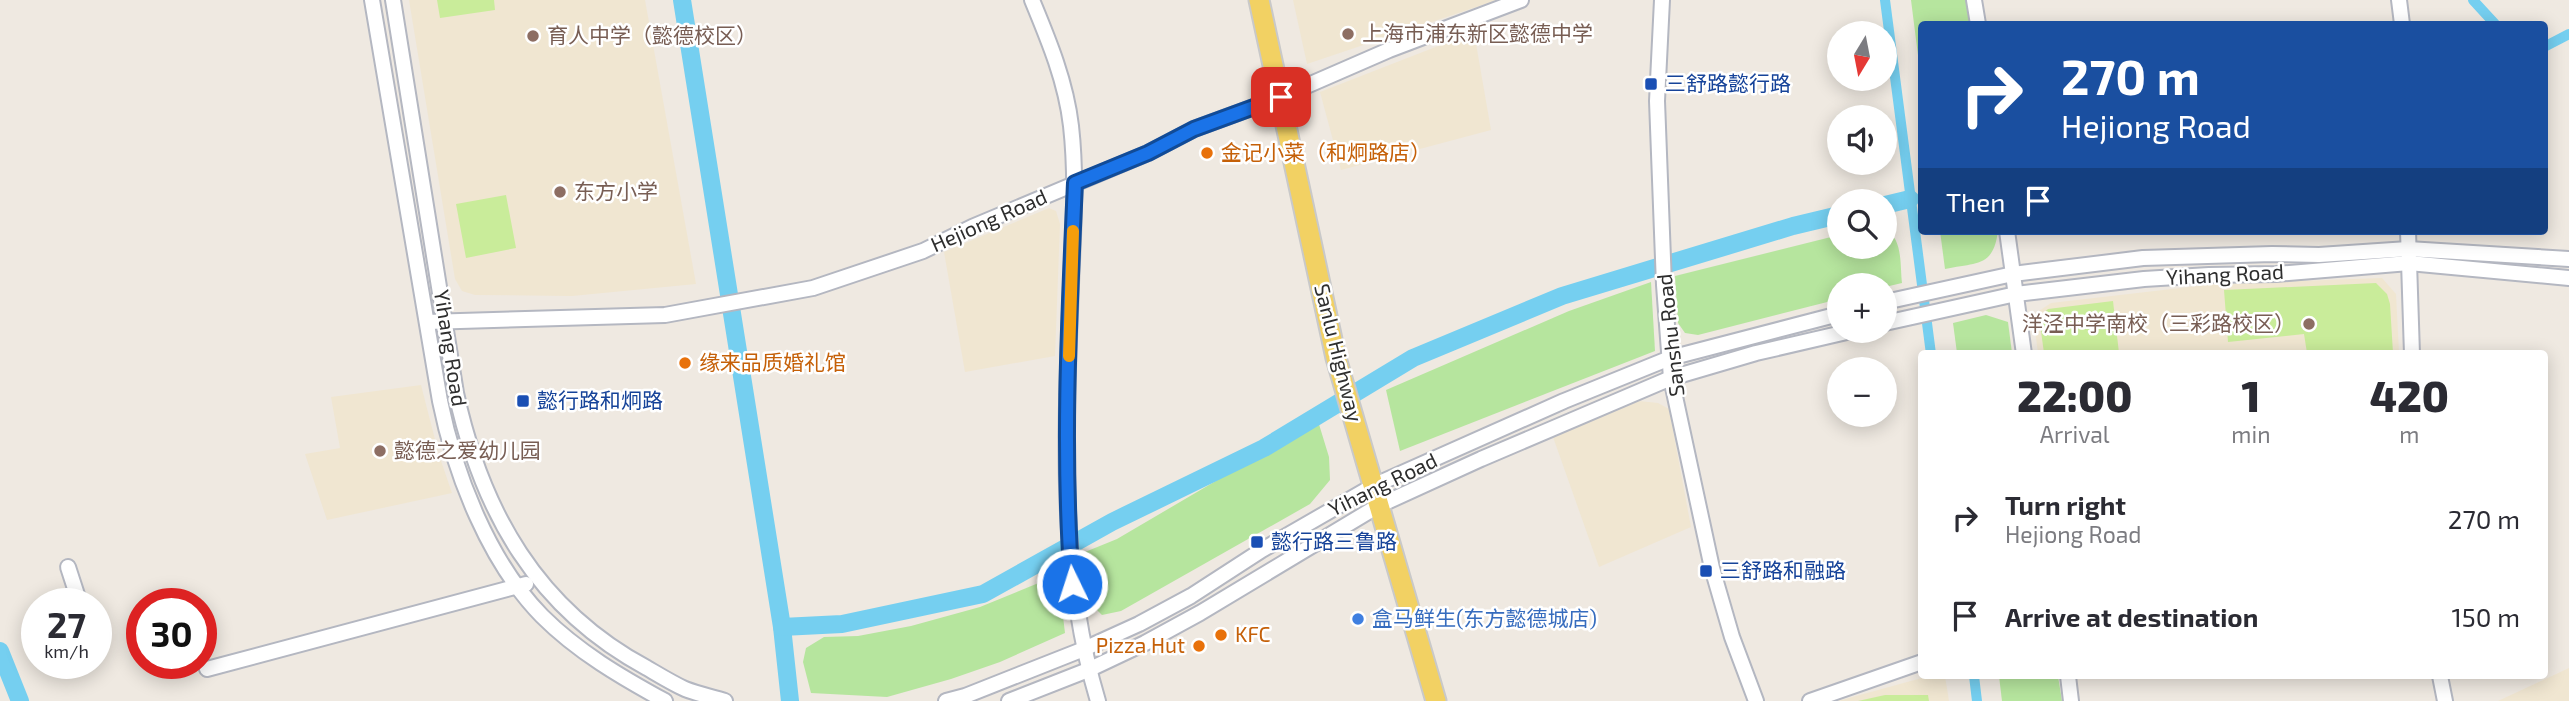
<!DOCTYPE html>
<meta charset="utf-8">
<style>
body{margin:0;font-family:"Exo 2","Noto Sans SC",sans-serif;background:#f2f2f3;color:#2b2b33;height:100vh;display:flex;flex-direction:column;font-size:26px;white-space:nowrap}
*{box-sizing:border-box;margin:0}
p{font-size:23px;color:#7c7c81}
.icon{flex:none;width:38px;height:38px;fill:none;stroke:currentColor;stroke-width:2;stroke-linecap:round;stroke-linejoin:round}
.map{position:relative;flex:1;overflow:hidden}
.side{position:absolute;left:1918px;top:350px;width:630px;height:329px;display:flex;flex-direction:column;background:#fff;border-radius:7px;box-shadow:0 4px 18px #0003}
.side>*{flex:none}
.banner{position:absolute;left:1918px;top:21px;width:630px;height:214px;border-radius:7px;box-shadow:0 4px 18px #0003;background:#1a4fa0;color:#fff;overflow:hidden}
.needle{width:46px;rotate:190deg}
.tools{position:absolute;left:1827px;top:21px;display:grid;gap:14px}
.tools a{display:grid;place-items:center;width:70px;height:70px;border-radius:50%;background:#fff;box-shadow:0 4px 18px #0003;font-size:35px}
.speed{position:absolute;left:21px;top:588px;display:flex;gap:14px;font-size:35px;font-weight:700;text-align:center}
.speed>*{display:grid;place-content:center;width:91px;height:91px;border-radius:50%;background:#fff;box-shadow:0 4px 18px #0003;line-height:1}
.speed small{font-size:18px;font-weight:400}
.speed .limit{border:10px solid #d22;background:#fff;color:#111}
.pin{position:absolute;display:grid;place-items:center;width:60px;height:60px;color:#fff;margin:-30px;border-radius:14px;box-shadow:0 4px 10px #0006}
.me{position:absolute;width:77px;margin:-38px;rotate:356deg;stroke-linejoin:round;filter:drop-shadow(0 0 5px #0008)}
.turn{display:flex;align-items:center;gap:24px;height:147px;padding:0 28px;font-size:32px}
.turn .icon{width:91px;height:91px;stroke-width:2.5}
.turn b{display:block;font-size:49px;line-height:60px}
.then{display:flex;align-items:center;height:66px;padding:0 28px;background:#0003;gap:14px;font-size:26px}
.eta{display:flex;justify-content:space-evenly;align-items:center;height:119px;text-align:center}
.eta b{font-size:42px;font-weight:800;line-height:49px}
ul{padding:0;list-style:none}
li{display:flex;align-items:center;gap:21px;height:98px;padding:0 28px}
li div{flex:1}
li b{display:block;font-size:26px}
li em{font-style:normal}
.map>svg:first-child{display:block}
.education{fill:#f0e6d1}
.green{fill:#b6e59e}
.pitch{fill:#c9ec9a}
.lines{fill:none;stroke-linecap:round;stroke-linejoin:round}
.canal{stroke:#75cff0;stroke-width:10}
.river{stroke:#75cff0;stroke-width:18}
.minor-casing{stroke:#b4b7c1;stroke-width:18}
.major-casing{stroke:#c9c9c9;stroke-width:23}
.minor{stroke:#fff;stroke-width:14}
.major{stroke:#f2d163;stroke-width:19}
.route-casing{stroke:#114b97;stroke-width:18}
.route{stroke:#1a73e8;stroke-width:12}
.slow{stroke:#f59e0b;stroke-width:12}
.education-dot{fill:#8d6e63;stroke:#fff;stroke-width:2.5}
.transit-dot{fill:#1a4fb4;stroke:#fff;stroke-width:2.5}
.food-dot{fill:#e8710a;stroke:#fff;stroke-width:2.5}
.shop-dot{fill:#3f7fe0;stroke:#fff;stroke-width:2.5}
.labels{text-anchor:middle;stroke-width:5;stroke-linejoin:round;paint-order:stroke}
.education-label{font-size:21px;fill:#785e54;stroke:#fff;text-anchor:start}
.transit-label{font-size:21px;fill:#164399;stroke:#fff;text-anchor:start}
.food-label{font-size:21px;fill:#c56008;stroke:#fff;text-anchor:start}
.street-label{font-size:21px;fill:#2e2e2e;stroke:#fff}
.shop-label{font-size:21px;fill:#366cbe;stroke:#fff;text-anchor:start}
</style>
<div class="map">
<svg width="2569" height="701" viewBox="0 0 2569 701">
<rect width="100%" height="100%" fill="#efe9e1"/>
<g class="education">
<polygon points="409,0 645,0 696,284 572,296 475,295 462,291 455,279"/>
<polygon points="1293,0 1497,0 1307,64"/>
<polygon points="1474,32 1491,130 1341,170 1320,92"/>
<polygon points="1049,208 1056,211 1060,224 1055,356 965,372 944,252"/>
<polygon points="2382,278 2396,294 2399,353 2038,353 2033,315 2051,303 2215,284"/>
<polygon points="421,385 439,455 452,493 327,520 305,454 340,448 331,397"/>
<polygon points="1639,401 1658,403 1669,409 1691,527 1599,567 1553,437"/>
<polygon points="2569,668 2569,701 2498,701"/>
<polygon points="1929,676 1945,676 1949,701 1838,701"/>
</g>
<g class="green">
<polygon points="1911,0 1966,0 1970,24 1922,24 1921,79"/>
<path d="M1885,230C1903,237 1900,266 1902,283L1885,287V285H1839V299L1698,335L1685,333L1678,323L1675,276L1839,235V247H1885Z"/>
<path d="M1940,231H1998C1993,268 1977,262 1945,269Z"/>
<polygon points="1651,282 1655,351 1400,451 1386,390 1569,311"/>
<polygon points="1986,315 2008,322 2012,353 1957,353 1953,323"/>
<polygon points="1318,421 1329,457 1330,480 1310,504 1121,611 1102,615 1090,603 1085,552 1117,539"/>
<polygon points="1058,575 1065,633 1000,662 951,679 887,697 811,693 803,662 806,648 824,637 858,636 911,626 980,607"/>
<polygon points="1999,676 2058,676 2062,701 2002,701"/>
</g>
<g class="pitch">
<polygon points="437,0 494,0 495,10 440,18"/>
<polygon points="506,195 516,248 466,258 456,204"/>
<polygon points="2376,283 2387,294 2390,304 2393,353 2307,353 2304,334 2228,342 2224,290"/>
<polygon points="2113,301 2119,353 2044,353 2039,317 2048,309"/>
<polygon points="1885,695 1928,695 1929,701 1858,701"/>
</g>
<g class="lines">
<g class="canal">
<polyline points="1885,0 1931,354"/>
<polyline points="2473,0 2495,24"/>
<polyline points="2544,47 2569,34"/>
<polyline points="1974,676 1977,701"/>
</g>
<g class="river">
<polyline points="682,0 782,627 790,701"/>
<polyline points="1885,205 1910,199"/>
<polyline points="782,627 842,624 983,594 1112,522 1264,448 1413,358 1562,296 1793,226 1839,215"/>
<polyline points="0,651 20,701"/>
</g>
<defs>
<g id="minor">
<path d="M372,0L440,401C455,475 489,562 542,616C578,652 621,677 665,701"/>
<path d="M393,0L456,393C482,512 537,609 647,668C659,675 672,683 685,689C698,694 712,697 725,701"/>
<path d="M1032,0C1049,41 1066,82 1071,126C1077,179 1073,232 1071,285C1066,424 1057,566 1098,701"/>
<polyline points="1662,0 1657,101 1664,285 1671,378 1712,568 1732,637 1756,701"/>
<polyline points="1974,0 1978,24"/>
<polyline points="2399,0 2402,24"/>
<polyline points="2007,231 2024,354"/>
<polyline points="2408,231 2412,354"/>
<polyline points="1885,302 2013,274 2143,258 2272,254 2319,255 2408,249 2569,259"/>
<polyline points="427,322 665,315 813,288 923,251 972,227 1148,153 1194,129 1281,97 1389,50 1521,0"/>
<polyline points="1885,323 2016,294 2144,279 2209,275 2276,274 2409,263 2569,278"/>
<polyline points="68,567 80,604"/>
<polyline points="207,669 526,584"/>
<polyline points="2068,676 2071,701"/>
<polyline points="2440,676 2445,701"/>
<polyline points="946,701 965,696 1084,649 1139,624 1191,596 1262,550 1373,486 1564,401 1670,358 1839,314"/>
<polyline points="1009,701 1088,670 1145,643 1200,613 1378,506 1481,459 1671,378 1756,353 1851,331"/>
<polyline points="1810,701 1922,662"/>
</g>
<polyline id="major" points="1259,0 1336,358 1436,701"/>
</defs>
<use href="#minor" class="minor-casing"/>
<use href="#major" class="major-casing"/>
<use href="#minor" class="minor"/>
<use href="#major" class="major"/>
</g>
<g class="lines">
<defs>
<path id="route" d="M1072,584C1062,451 1069,317 1075,183L1148,153L1194,129L1281,97"/>
</defs>
<use href="#route" class="route-casing"/>
<use href="#route" class="route"/>
<polyline class="slow" points="1069,356 1073,231"/>
</g>
<g class="education-dot">
<circle cx="1348" cy="34" r="7"/>
<circle cx="533" cy="36" r="7"/>
<circle cx="560" cy="192" r="7"/>
<circle cx="2309" cy="324" r="7"/>
<circle cx="380" cy="451" r="7"/>
</g>
<g class="transit-dot">
<rect x="1644" y="77" width="14" height="14" rx="3.5"/>
<rect x="516" y="394" width="14" height="14" rx="3.5"/>
<rect x="1250" y="535" width="14" height="14" rx="3.5"/>
<rect x="1699" y="564" width="14" height="14" rx="3.5"/>
</g>
<g class="food-dot">
<circle cx="1207" cy="153" r="7"/>
<circle cx="685" cy="363" r="7"/>
<circle cx="1221" cy="635" r="7"/>
<circle cx="1199" cy="646" r="7"/>
</g>
<circle class="shop-dot" cx="1358" cy="619" r="7"/>
<g class="labels">
<g class="education-label">
<text x="1362" y="41">上海市浦东新区懿德中学</text>
<text x="547" y="43">育人中学（懿德校区）</text>
<text x="574" y="199">东方小学</text>
<text x="2295" y="331" text-anchor="end">洋泾中学南校（三彩路校区）</text>
<text x="394" y="458">懿德之爱幼儿园</text>
</g>
<g class="transit-label">
<text x="1665" y="91">三舒路懿行路</text>
<text x="537" y="408">懿行路和炯路</text>
<text x="1271" y="549">懿行路三鲁路</text>
<text x="1720" y="578">三舒路和融路</text>
</g>
<g class="food-label">
<text x="1221" y="160">金记小菜（和炯路店）</text>
<text x="699" y="370">缘来品质婚礼馆</text>
<text x="1235" y="642">KFC</text>
<text x="1185" y="653" text-anchor="end">Pizza Hut</text>
</g>
<g class="street-label">
<text transform="translate(989 221) rotate(-24)" y="7">Hejiong Road</text>
<text transform="translate(2225 275) rotate(-3)" y="7">Yihang Road</text>
<text transform="translate(1671 335) rotate(-96)" y="7">Sanshu Road</text>
<text transform="translate(450 348) rotate(81)" y="7">Yihang Road</text>
<text transform="translate(1338 353) rotate(76)" y="7">Sanlu Highway</text>
<text transform="translate(1383 485) rotate(-26)" y="7">Yihang Road</text>
</g>
<g class="shop-label">
<text x="1372" y="626">盒马鲜生(东方懿德城店)</text>
</g>
</g>
</svg>
<div class="tools">
<a><svg class="needle" viewBox="-14 -14 28 28"><path d="M0-13l5 13h-10z" fill="#e53935"/><path d="M0 13l5-13h-10z" fill="#7c7c81"/></svg></a>
<a><svg class="icon" aria-label="sound" viewBox="0 0 24 24"><path d="M4 9h4l5-4v14l-5-4H4zM17 9q2 3 0 6"/></svg></a>
<a><svg class="icon" aria-label="search" viewBox="0 0 24 24"><circle cx="10" cy="10" r="6"/><path d="M15 15l6 6"/></svg></a>
<a>+</a>
<a>−</a>
</div>
<div class="speed"><div>27<small>km/h</small></div><div class="limit">30</div></div>
<div class="pin" style="left:1281px;top:97px;background:#d93025"><svg class="icon" aria-label="arrive" viewBox="0 0 24 24"><path d="M6 21V4h12l-3 4 3 4H6"/></svg></div>
<svg class="me" style="left:1072px;top:584px" viewBox="-20 -20 40 40"><circle r="17" fill="#1a73e8" stroke="#fff" stroke-width="3"/><path d="M0-11L8 9 0 5-8 9z" fill="#fff"/></svg>
<div class="banner">
<div class="turn"><svg class="icon" aria-label="right" viewBox="0 0 24 24"><path d="M7 20v-9h11M14 6l5 5-5 5"/></svg><div><b>270 m</b>Hejiong Road</div></div>
<div class="then">Then<svg class="icon" aria-label="arrive" viewBox="0 0 24 24"><path d="M6 21V4h12l-3 4 3 4H6"/></svg></div>
</div>
<section class="side">
<div class="eta">
<div><b>22:00</b><p>Arrival</p></div>
<div><b>1</b><p>min</p></div>
<div><b>420</b><p>m</p></div>
</div>
<ul>
<li><svg class="icon" aria-label="right" viewBox="0 0 24 24"><path d="M7 20v-9h11M14 6l5 5-5 5"/></svg><div><b>Turn right</b><p>Hejiong Road</p></div><em>270 m</em></li>
<li><svg class="icon" aria-label="arrive" viewBox="0 0 24 24"><path d="M6 21V4h12l-3 4 3 4H6"/></svg><div><b>Arrive at destination</b></div><em>150 m</em></li>
</ul>
</section>
</div>
